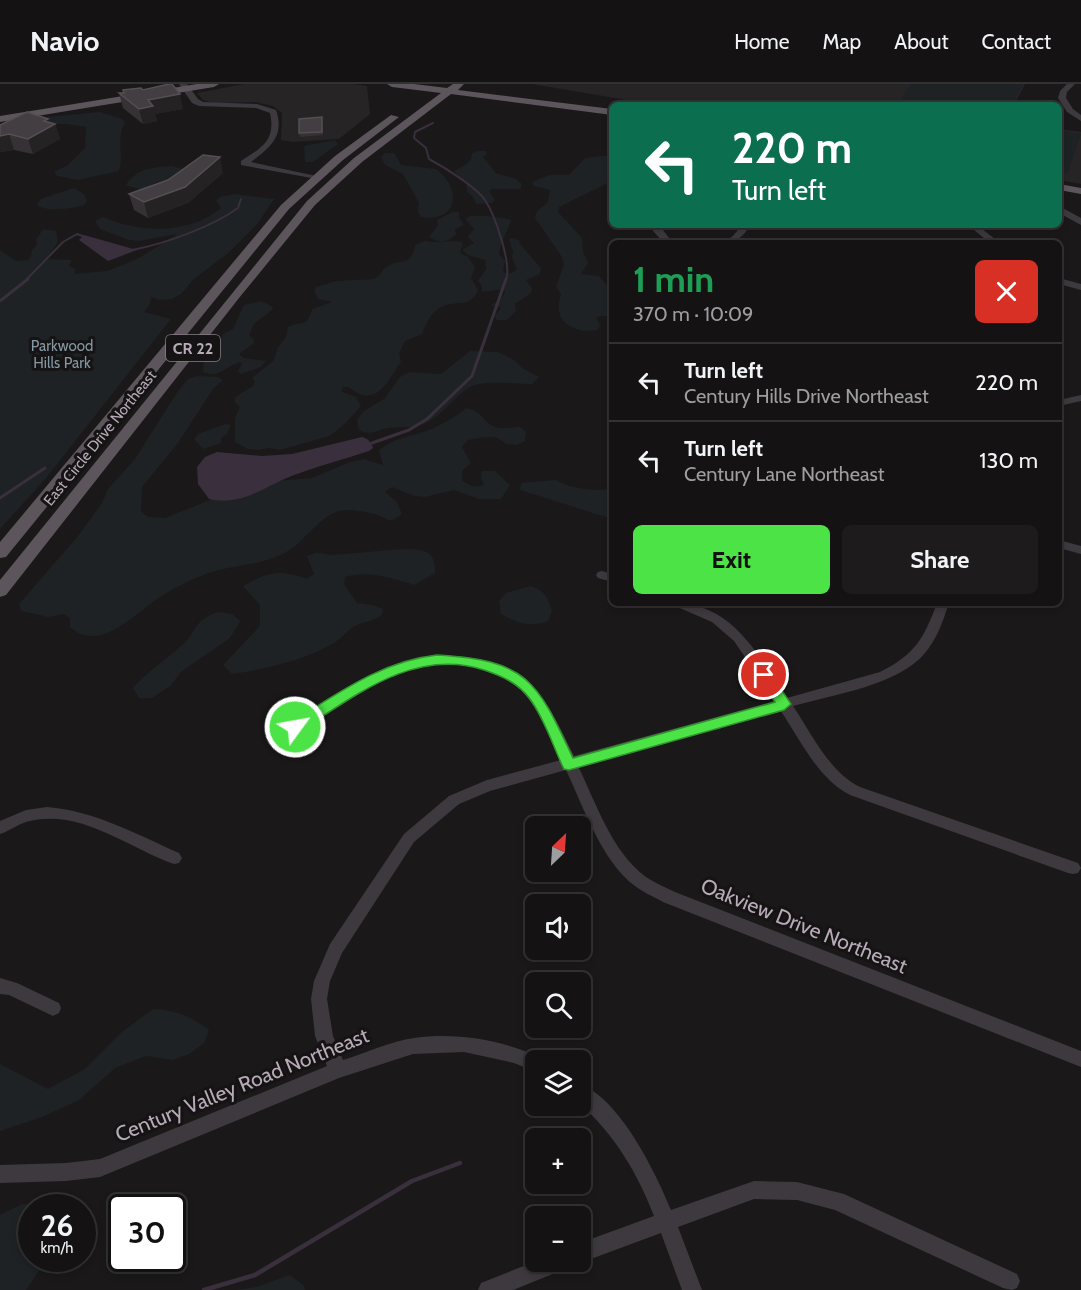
<!DOCTYPE html>
<meta charset="utf-8">
<style>
body{margin:0;font-family:Cabin,sans-serif;background:#1d1b1c;color:#f1f3f6;height:100vh;display:flex;flex-direction:column;font-size:22px;white-space:nowrap}
*{box-sizing:border-box;margin:0}
p{font-size:20px;color:#9d9ea0}
.icon{flex:none;width:33px;height:33px;fill:none;stroke:currentColor;stroke-width:2;stroke-linecap:round;stroke-linejoin:round}
.map{position:relative;flex:1;overflow:hidden}
.drawer{position:absolute;left:609px;top:156px;width:453px;height:366px;display:flex;flex-direction:column;background:#141213;border-radius:9px;box-shadow:0 3px 9px #0003,0 0 0 2px #333233}
.drawer>*{flex:none}
.guide{position:absolute;left:609px;top:18px;width:453px;height:126px;border-radius:9px;box-shadow:0 3px 9px #0003,0 0 0 2px #333233;background:#0b6e4f;color:#fff;overflow:hidden}
.needle{width:39px;rotate:25deg}
.fabs{position:absolute;left:525px;top:732px;display:grid;gap:12px}
.fabs a{display:grid;place-items:center;width:66px;height:66px;border-radius:9px;background:#141213;box-shadow:0 3px 9px #0003,0 0 0 2px #333233;font-size:30px}
.speed{position:absolute;left:18px;top:1110px;display:flex;gap:12px;font-size:30px;font-weight:700;text-align:center}
.speed>*{display:grid;place-content:center;width:78px;height:78px;border-radius:50%;background:#141213;box-shadow:0 3px 9px #0003,0 0 0 2px #333233;line-height:1}
.speed small{font-size:15px;font-weight:400}
.speed .limit{border:3px solid #111;border-radius:9px;background:#fff;color:#111}
.pin{position:absolute;display:grid;place-items:center;width:51px;height:51px;color:#fff;margin:-26px;border:3px solid #fff;border-radius:50%;box-shadow:0 2px 6px #0007}
.me{position:absolute;width:66px;margin:-33px;rotate:58deg;stroke-linejoin:round;filter:drop-shadow(0 0 4px #0008)}
.turn{display:flex;align-items:center;gap:21px;height:126px;padding:0 24px;font-size:27px}
.turn .icon{width:78px;height:78px;stroke-width:2.5}
.turn b{display:block;font-size:42px;line-height:51px}
.round{display:grid;place-items:center;flex:none;width:63px;height:63px;border-radius:9px;background:#1d1b1c}
.head{display:flex;align-items:center;justify-content:space-between;height:102px;padding:0 24px}
h1{font-size:36px;font-weight:700;line-height:45px;color:#1e9e55}
.primary-button{display:flex;gap:12px;margin-top:auto;padding:12px 24px}
.primary-button a{flex:1;height:69px;border-radius:9px;background:#4ce346;color:#111;font-size:24px;font-weight:700;line-height:69px;text-align:center}
.primary-button a+a{background:#1d1b1c;color:#f1f3f6}
ul{padding:0;list-style:none}
li{display:flex;align-items:center;gap:18px;height:78px;padding:0 24px;border-top:2px solid #333233}
li div{flex:1}
li b{display:block;font-size:22px}
li em{font-style:normal}
header{display:flex;align-items:center;gap:36px;box-sizing:border-box;height:84px;padding:0 30px;background:#141213;border-bottom:2px solid #333233}
header strong{font-size:28px}
nav{display:flex;gap:33px;margin-inline-start:auto;font-size:21px}
.map>svg:first-child{display:block}
.built{fill:#272426}
.green{fill:#1e2224}
.water{fill:#392f3d}
.lines{fill:none;stroke-linecap:round;stroke-linejoin:round}
.stream-far2{stroke:#392f3d;stroke-width:2}
.stream-far1{stroke:#392f3d;stroke-width:3}
.stream{stroke:#392f3d;stroke-width:4.5}
.minor{fill:#3e393e;fill-rule:evenodd}
.major{fill:#5d555c;fill-rule:evenodd}
.wall{fill:#353134}
.shaded-wall{fill:#242223}
.building{fill:#433e42;stroke:#554f55;stroke-width:1.5}
.route{fill:#4ce346;stroke:#31942e;stroke-width:1.5}
.labels{text-anchor:middle;stroke-width:6;stroke-linejoin:round;paint-order:stroke}
.far-park-label{font-size:15px;fill:#8497a2;stroke:#151314}
.far-street-label{font-size:15px;fill:#b8abb8;stroke:#151314}
.shield{fill:#151314;stroke:#877d87;stroke-width:1.5}
.shield-label{font-size:16px;font-weight:bold;fill:#b8abb8}
.near-street-label{font-size:21px;fill:#b8abb8;stroke:#151314}
</style>
<header>
<strong>Navio</strong>
<nav><a>Home</a><a>Map</a><a>About</a><a>Contact</a></nav>
</header>
<div class="map">
<svg width="1081" height="1206" viewBox="0 0 1081 1206">
<rect width="100%" height="100%" fill="#1a1819"/>
<g class="built">
<polygon points="244,0 352,0 367,2 370,30 339,55 293,58 281,56 282,29 273,22 255,18 213,19 203,16 197,9"/>
<polygon points="532,0 1025,0 1014,21 656,21"/>
<polygon points="1059,45 1081,48 1081,100 1059,96"/>
</g>
<g class="green">
<polygon points="911,0 1023,0 1012,21 938,21 901,15"/>
<path d="M100,28L122,35L125,39C116,52 124,73 119,87L78,96L57,92L54,88L68,81L85,64L86,43C62,38 38,40 14,36Z"/>
<polygon points="1059,46 1081,50 1068,89 1059,88"/>
<polygon points="335,56 338,60 313,78 305,78 304,62"/>
<path d="M478,67H486L487,71L483,73L496,89L516,95L521,99V105H491L489,107L495,116L492,119L476,120L473,113L467,108L466,98L454,88C462,80 471,83 472,69Z"/>
<path d="M385,69H394L401,81L436,85C462,104 459,139 421,133L418,127L419,119L403,90L385,81L381,73Z"/>
<path d="M612,71V97L559,123L558,128L582,154L583,168L588,179L581,190L599,192L612,207V233L600,232L596,234L600,241L598,246C574,251 551,237 561,211L556,202L564,181L562,173L535,134L537,127L548,118L550,106L534,102L532,98L549,91H569L585,74Z"/>
<path d="M172,82L183,85L178,93L155,99L141,106L126,101C137,84 154,83 172,82Z"/>
<path d="M74,104L84,110L87,117L84,121C73,125 45,128 37,121L41,115Z"/>
<path d="M234,110L274,115L258,139L227,170L194,195L181,210L172,215L160,216L151,213L150,220L144,228L171,235L47,393L0,445V166L16,177L28,176L31,172L32,166L37,161L36,156L43,145L56,147L58,158L46,175L72,176L69,182L75,185V190L107,187L125,180L141,173L177,150L139,157L129,156L100,145L95,137L103,133C140,149 189,151 221,124L216,117L220,113Z"/>
<path d="M453,128H459V134L464,141L455,145L456,150C449,158 440,160 429,153L438,141L437,136Z"/>
<path d="M470,132C478,131 504,133 511,136C508,146 500,160 499,170L505,177L503,186L505,189H512L517,185L512,174L513,168L509,155L513,154L520,157L519,159L541,184L540,190L526,196L532,204L531,209L515,220L516,227L507,236H496L495,231L501,224L491,221L501,215L505,208L504,205L482,208V202L478,197L486,185L485,176L468,171L462,166L474,159L468,153L474,145L465,135Z"/>
<path d="M425,157C439,160 452,155 463,159L460,169L468,173L475,183L471,194L478,206C472,224 455,216 441,223C431,229 426,239 422,250L405,257L399,270L401,278C391,290 382,318 359,310C352,307 351,302 343,303L342,308L356,313L361,322C351,333 342,344 329,352L280,366L269,364L258,366L248,365L235,358V334L240,323L235,318V313L253,302L255,298L252,294L274,276L278,263L286,253L288,243C303,236 307,244 312,225L332,218L318,215L314,207L316,203L336,197L374,195C381,192 380,188 385,184C398,173 411,185 415,161Z"/>
<path d="M261,217L273,223L272,226L254,240L249,251L254,256L253,260L239,270L244,274L266,277L261,283L241,290L238,287L242,280L240,278C225,282 220,295 203,288L204,276L217,263L223,250L233,245L244,221Z"/>
<path d="M470,267L498,268L514,276L522,284L539,293L532,300C517,300 485,296 472,302C454,311 442,334 421,341C410,345 400,342 389,344C378,345 370,353 359,346L357,336L364,327L384,315L400,293L410,288L441,290Z"/>
<path d="M197,292L218,293L223,296L213,305L178,359L142,403L141,427L148,433L165,434L220,412L275,397L312,394L350,378L364,375L383,381L379,366C395,353 411,353 429,346C438,343 460,330 466,324C483,327 482,338 495,343C503,346 512,343 520,343L526,348L525,357L517,361L506,360C495,349 482,354 468,356L462,363L471,379L462,387V396C469,402 475,404 484,401L481,394L482,387H495L510,401L501,415H479L454,406L425,413L414,412L392,403L385,408L397,418L402,430C387,442 388,433 374,430C367,428 354,426 347,426C323,426 307,456 288,467C262,483 229,480 201,492C186,498 170,506 157,515C133,532 99,569 70,543V534L64,530L48,533L21,527L19,520L78,452L102,419L108,405L135,375L178,307L188,295Z"/>
<polygon points="226,340 231,341 227,350 221,354 221,359 203,365 194,355 200,349"/>
<path d="M555,396C570,404 596,409 612,404V435L520,406L521,399Z"/>
<path d="M402,465C422,466 436,464 435,489L414,501C392,494 367,486 345,493L344,500L357,519L373,521L383,525L382,531C374,537 366,537 357,541C348,545 342,554 334,559C304,576 267,585 232,590L223,581L260,542V521L243,502C269,488 278,485 307,495L314,490L307,472L316,469L333,471Z"/>
<path d="M530,502C544,506 548,513 552,527L548,537C529,544 518,539 501,530L499,517L506,509Z"/>
<path d="M218,528L232,530L240,537L230,554L182,587L170,602L152,614H139L133,604C147,588 164,577 180,563C197,549 192,537 218,528Z"/>
<path d="M153,925C176,926 191,932 209,946L204,959L189,970L173,976L146,972L115,984L79,1016L42,1033L0,1047V980L48,1005L85,985L122,948Z"/>
<polygon points="22,1120 42,1120 47,1123 32,1124 32,1174 47,1175 26,1206 0,1206 0,1131"/>
<polygon points="290,1191 304,1202 305,1206 237,1206 256,1203"/>
</g>
<g class="water">
<polygon points="84,151 137,166 108,177 79,156"/>
<path d="M362,353C368,355 371,357 373,364L369,367C345,375 321,381 297,390C268,400 243,423 209,415L198,400L197,383L205,373L217,368L262,372L292,370Z"/>
</g>
<g class="lines">
<g class="stream-far2">
<path d="M433,39L415,48L414,54L426,64L429,75C444,83 476,103 485,116C495,131 512,180 506,196"/>
<path d="M132,166C164,160 212,143 238,124L241,115"/>
<polyline points="26,196 63,158 77,150 88,154"/>
</g>
<g class="stream-far1">
<polyline points="0,217 28,195"/>
<polyline points="372,359 409,346 427,335 472,292 506,195"/>
<polyline points="0,414 45,384"/>
</g>
<polyline class="stream" points="204,1206 255,1191 412,1097 460,1079"/>
<g class="minor">
<path d="M179,0H187L198,15L203,18L257,20L276,26C285,52 270,64 251,78L321,93L317,95L241,81V77C262,63 276,57 270,29L256,24L199,22L192,19Z"/>
<polygon points="1067,0 1075,0 1067,8 1066,14 1073,25 1081,31 1081,37 1067,28 1058,14 1060,7"/>
<polygon points="1059,122 1081,134 1081,141 1059,129"/>
<polygon points="651,141 659,141 673,159 664,159 653,147"/>
<path d="M742,141H751C742,153 737,159 722,159L733,152Z"/>
<polygon points="968,141 977,141 1000,159 990,159"/>
<polygon points="1059,194 1081,200 1081,206 1059,200"/>
<polygon points="1081,311 1081,317 1059,322 1059,316"/>
<polygon points="1059,456 1081,462 1081,470 1059,464"/>
<polygon points="602,487 612,490 612,498 598,494 596,491 598,488"/>
<path d="M673,519C733,519 757,570 787,614L880,588C914,571 924,555 937,519H949C943,537 937,555 925,569C899,601 832,611 793,622C812,650 829,688 860,703L1078,779L1081,784L1078,789L1073,790L1068,789L850,711C818,695 800,655 780,626L578,682C596,719 612,768 646,793C655,799 665,803 675,808L1081,967V983L663,818C654,813 643,808 635,802C602,778 583,722 566,686L490,707L459,720L414,758L342,869L330,897L327,915L333,952L343,976C366,969 391,957 414,954C458,948 502,956 542,974L543,976H536V988L514,979L464,968L413,970L339,994L100,1093L66,1097L0,1099V1081L66,1079L100,1075L327,982L315,952L311,915L314,897L330,860L404,750L449,712L487,696L561,676C549,651 539,625 520,605C511,595 497,591 484,586C414,564 355,612 300,647H290L288,643L290,639C352,601 412,554 488,578C503,583 519,586 529,598C550,619 561,646 574,672L775,617L734,557L712,538L675,522Z"/>
<path d="M47,723C95,727 136,750 179,769L182,774L179,779L174,780C128,764 82,725 30,737C19,739 10,747 0,750V737L26,726Z"/>
<polygon points="0,894 17,899 59,919 61,924 59,929 53,932 9,911 0,910"/>
<path d="M580,1000C620,1015 656,1089 671,1126L754,1097L797,1098L844,1110L1017,1190L1020,1197L1017,1204L1012,1206L1003,1204L835,1126L797,1116L754,1115L678,1143L702,1206H682L661,1149L580,1179L577,1178H580V1159L654,1132C638,1090 615,1051 580,1020Z"/>
<polygon points="536,1177 568,1178 565,1185 513,1206 478,1206 481,1199"/>
</g>
<g class="major">
<polygon points="197,0 219,0 214,3 0,38 0,32"/>
<polygon points="387,0 414,0 447,4 453,0 464,0 458,6 612,25 612,31 451,10 362,78 315,121 239,214 6,511 0,513 0,496 307,117 354,74 441,9 392,3"/>
<polygon points="391,31 399,33 343,76 289,125 6,473 0,474 0,458 281,121 335,72"/>
<polygon points="1059,100 1081,104 1081,110 1059,106"/>
</g>
</g>
<g class="wall">
<polygon points="123,6 143,6 183,25 155,30 157,37 143,40 123,24 119,9 123,9"/>
<polygon points="322,33 323,51 300,53 299,49"/>
<polygon points="48,38 55,40 60,55 33,70 14,66 0,68 0,41"/>
<polygon points="223,89 188,119 148,134 134,126 129,110"/>
</g>
<g class="shaded-wall">
<polygon points="180,10 183,25 155,30 157,37 143,40 139,25 148,16"/>
<polygon points="48,35 50,43 55,40 60,55 33,70 28,55 44,37"/>
<polygon points="9,50 14,66 0,68 0,52"/>
<polygon points="220,73 223,89 188,119 148,134 144,118"/>
</g>
<g class="building">
<polygon points="169,0 172,0 180,10 148,16 153,22 139,25 119,9 124,9 123,6 141,4 143,6"/>
<polygon points="27,28 48,35 44,37 55,40 28,55 9,50 0,52 0,41"/>
<polygon points="322,33 322,48 299,49 299,35"/>
<polygon points="203,71 220,73 185,103 144,118 129,110 168,96"/>
</g>
<path class="route" d="M437,571C528,576 537,597 573,674L775,618L757,591L764,586L769,587L791,620L784,626L569,686L564,685L562,681C552,659 544,634 530,615C518,599 502,592 484,586C415,563 355,612 300,647L295,649L288,643L290,639C337,610 381,577 437,571Z"/>
<g class="labels">
<g class="far-park-label">
<text x="62" y="267">Parkwood<tspan x="62" dy="17">Hills Park</tspan></text>
</g>
<g class="far-street-label">
<text transform="translate(100 354) rotate(-51)" y="5">East Circle Drive Northeast</text>
</g>
<rect class="shield" x="166" y="251" width="54" height="26" rx="4.5"/>
<g class="shield-label">
<text x="193" y="270">CR 22</text>
</g>
<g class="near-street-label">
<text transform="translate(804 842) rotate(22)" y="7">Oakview Drive Northeast</text>
<text transform="translate(242 1001) rotate(-22)" y="7">Century Valley Road Northeast</text>
</g>
</g>
</svg>
<div class="fabs">
<a><svg class="needle" viewBox="-14 -14 28 28"><path d="M0-13l5 13h-10z" fill="#e53935"/><path d="M0 13l5-13h-10z" fill="#9d9ea0"/></svg></a>
<a><svg class="icon" aria-label="sound" viewBox="0 0 24 24"><path d="M4 9h4l5-4v14l-5-4H4zM17 9q2 3 0 6"/></svg></a>
<a><svg class="icon" aria-label="search" viewBox="0 0 24 24"><circle cx="10" cy="10" r="6"/><path d="M15 15l6 6"/></svg></a>
<a><svg class="icon" aria-label="layers" viewBox="0 0 24 24"><path d="M12 4l9 5-9 5-9-5zM3 14l9 5 9-5"/></svg></a>
<a>+</a>
<a>−</a>
</div>
<div class="speed"><div>26<small>km/h</small></div><div class="limit">30</div></div>
<div class="pin" style="left:764px;top:591px;background:#d93025"><svg class="icon" aria-label="arrive" viewBox="0 0 24 24"><path d="M6 21V4h12l-3 4 3 4H6"/></svg></div>
<svg class="me" style="left:295px;top:643px" viewBox="-20 -20 40 40"><circle r="17" fill="#4ce346" stroke="#fff" stroke-width="3"/><path d="M0-11L8 9 0 5-8 9z" fill="#fff"/></svg>
<div class="guide">
<div class="turn"><svg class="icon" aria-label="left" viewBox="0 0 24 24"><path d="M17 20v-9H6M10 6l-5 5 5 5"/></svg><div><b>220 m</b>Turn left</div></div>
</div>
<section class="drawer">
<div class="head"><div><h1>1 min</h1><p>370 m · 10:09</p></div><a class="round" style="background:#d93025;color:#fff"><svg class="icon" aria-label="close" viewBox="0 0 24 24"><path d="M6 6l12 12M18 6L6 18"/></svg></a></div>
<ul>
<li><svg class="icon" aria-label="left" viewBox="0 0 24 24"><path d="M17 20v-9H6M10 6l-5 5 5 5"/></svg><div><b>Turn left</b><p>Century Hills Drive Northeast</p></div><em>220 m</em></li>
<li><svg class="icon" aria-label="left" viewBox="0 0 24 24"><path d="M17 20v-9H6M10 6l-5 5 5 5"/></svg><div><b>Turn left</b><p>Century Lane Northeast</p></div><em>130 m</em></li>
</ul>
<div class="primary-button"><a>Exit</a><a>Share</a></div>
</section>
</div>
